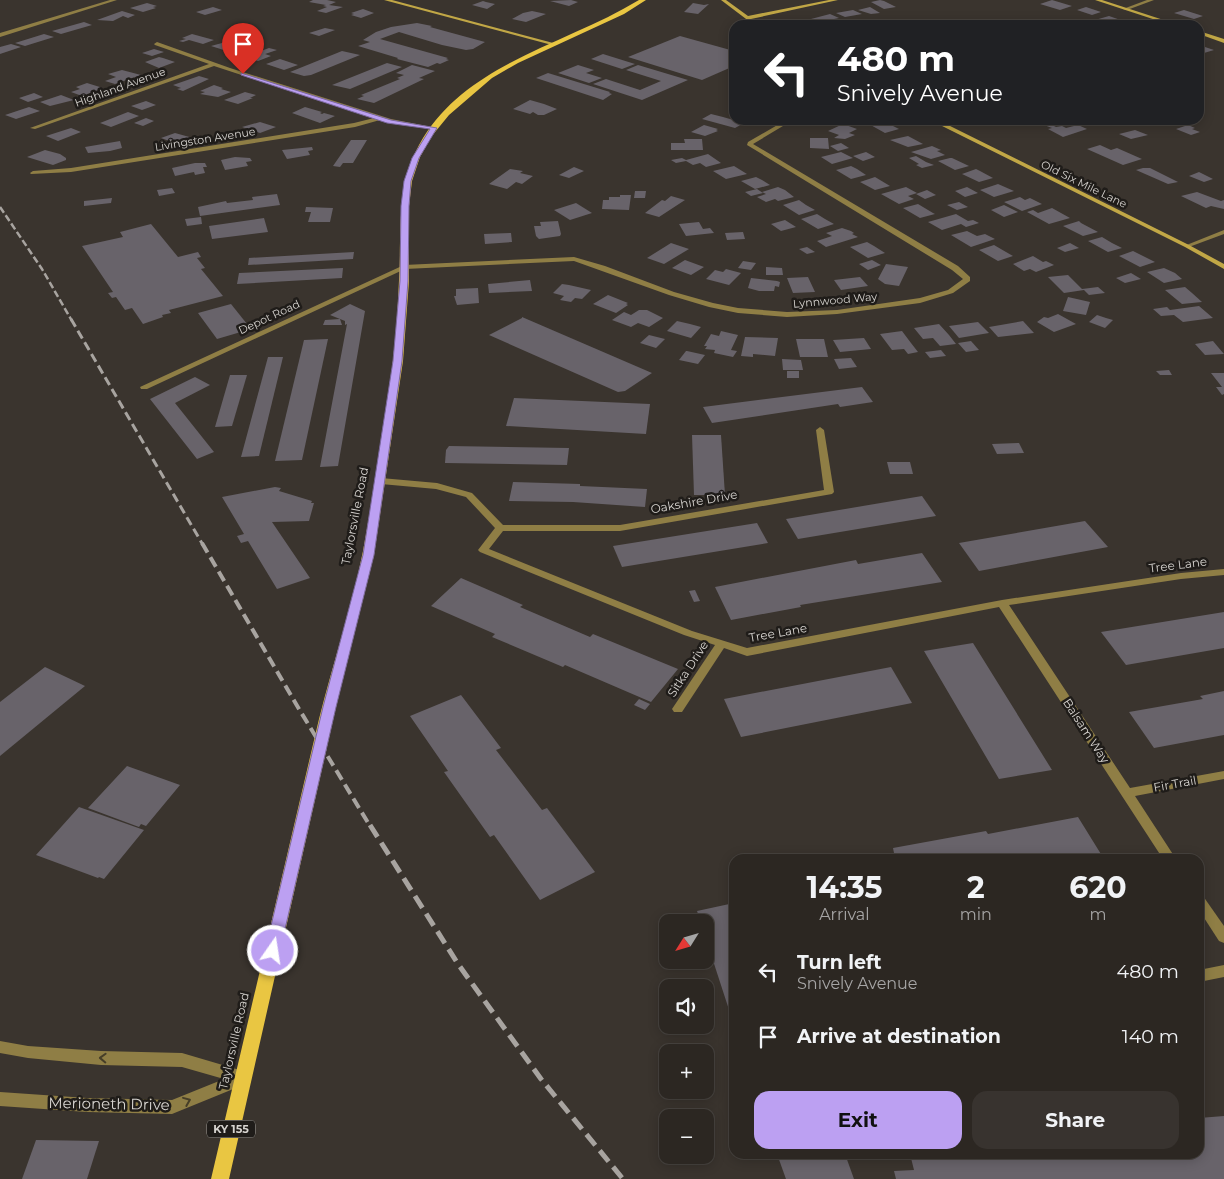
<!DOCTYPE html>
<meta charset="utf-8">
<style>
body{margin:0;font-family:Montserrat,sans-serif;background:#38332f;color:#f1f3f6;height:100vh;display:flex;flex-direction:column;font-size:19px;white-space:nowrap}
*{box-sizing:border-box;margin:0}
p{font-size:16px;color:#a6a5a5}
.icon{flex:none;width:28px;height:28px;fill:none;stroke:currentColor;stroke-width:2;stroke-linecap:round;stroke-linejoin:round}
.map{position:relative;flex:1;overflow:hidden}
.details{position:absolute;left:729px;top:854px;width:475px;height:305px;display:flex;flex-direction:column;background:#2c2722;border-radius:15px;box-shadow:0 2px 12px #0003,0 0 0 1px #484440}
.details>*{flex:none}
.top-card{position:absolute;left:729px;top:20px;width:475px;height:105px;border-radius:15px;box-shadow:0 2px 12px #0003,0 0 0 1px #484440;background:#202124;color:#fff;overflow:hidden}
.needle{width:32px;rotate:233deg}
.buttons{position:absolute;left:659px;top:914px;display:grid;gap:10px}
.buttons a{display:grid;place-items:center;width:55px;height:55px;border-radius:10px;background:#2c2722;box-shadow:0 2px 12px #0003,0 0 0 1px #484440;font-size:25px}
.pin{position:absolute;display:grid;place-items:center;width:42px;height:42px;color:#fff;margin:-51px -21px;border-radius:50% 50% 50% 0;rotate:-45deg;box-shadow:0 0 5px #0007}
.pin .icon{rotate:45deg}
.me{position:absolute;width:55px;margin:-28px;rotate:13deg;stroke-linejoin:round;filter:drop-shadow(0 0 4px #0008)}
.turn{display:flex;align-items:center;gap:18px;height:105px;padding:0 25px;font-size:22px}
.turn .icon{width:65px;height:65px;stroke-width:2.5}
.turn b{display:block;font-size:35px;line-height:42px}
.eta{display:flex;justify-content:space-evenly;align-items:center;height:85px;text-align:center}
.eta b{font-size:30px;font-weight:700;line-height:35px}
.primary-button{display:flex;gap:10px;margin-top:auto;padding:10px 25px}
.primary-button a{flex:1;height:58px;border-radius:15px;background:#bca0f2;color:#111;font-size:20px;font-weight:700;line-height:58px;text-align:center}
.primary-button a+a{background:#38332f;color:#f1f3f6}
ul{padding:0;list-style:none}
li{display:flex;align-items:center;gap:15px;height:65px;padding:0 25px}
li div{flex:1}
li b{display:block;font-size:19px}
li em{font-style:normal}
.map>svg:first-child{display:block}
.building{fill:#68636a}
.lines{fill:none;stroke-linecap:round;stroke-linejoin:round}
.street{fill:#8f7e45;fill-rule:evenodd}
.secondary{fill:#c1a746;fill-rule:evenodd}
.primary{fill:#e9c642;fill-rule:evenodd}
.rail-far3{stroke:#a8a4a0;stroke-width:2.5;stroke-dasharray:7 3;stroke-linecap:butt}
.rail-far2{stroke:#a8a4a0;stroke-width:3;stroke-dasharray:9 4.5;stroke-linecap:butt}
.rail-far1{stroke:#a8a4a0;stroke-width:4;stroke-dasharray:11 5.5;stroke-linecap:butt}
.rail{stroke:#a8a4a0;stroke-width:5;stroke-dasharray:14 7;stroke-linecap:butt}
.oneway{stroke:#463e28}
.route{fill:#bca0f2;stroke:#7a689d}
.labels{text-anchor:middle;stroke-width:5;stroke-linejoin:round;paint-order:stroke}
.far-street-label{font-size:11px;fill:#d7d4d0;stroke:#1f1c19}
.shield{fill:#1f1c19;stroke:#a09d99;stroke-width:1}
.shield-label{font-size:11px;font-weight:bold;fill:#d7d4d0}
.street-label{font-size:12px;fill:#d7d4d0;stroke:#1f1c19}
.near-street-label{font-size:15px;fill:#d7d4d0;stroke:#1f1c19}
</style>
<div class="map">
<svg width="1224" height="1179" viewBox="0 0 1224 1179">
<rect width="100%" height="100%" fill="#3a342e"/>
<g class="building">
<polygon points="313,0 327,0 336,2 329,5 343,7 326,13 317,11 327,7 323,6 326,5 309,2"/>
<polygon points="571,0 578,2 569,6 550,1"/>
<polygon points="880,0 884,1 896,7 884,9 871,2"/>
<polygon points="1052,0 1072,6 1060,10 1040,4"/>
<polygon points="483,1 486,2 495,4 487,9 472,5"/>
<polygon points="147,3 157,6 153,7 156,8 143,12 130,8"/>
<polygon points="693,3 704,5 709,4 698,14 684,12"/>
<polygon points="213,7 222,10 205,15 196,12"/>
<polygon points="870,7 880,13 871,14 858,10"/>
<polygon points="1086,7 1101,12 1092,15 1077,10"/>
<polygon points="363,9 374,13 361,18 351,15 354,14 351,13"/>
<polygon points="853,10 862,14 845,17 836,13"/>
<polygon points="1184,10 1203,16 1194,19 1174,13"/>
<polygon points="122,11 135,15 128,18 123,16 113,21 97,20"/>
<polygon points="532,11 546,14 526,22 512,19 523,13"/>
<polygon points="830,14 839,18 819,22 811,19"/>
<polygon points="1109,16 1132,24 1119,25 1106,21 1101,22 1095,20"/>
<polygon points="84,22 92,25 61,34 52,31"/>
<polygon points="417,23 432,26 430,27 485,42 473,49 466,50 442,45 399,32 380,39 448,58 446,59 449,60 440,64 437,63 428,67 397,59 398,58 358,46 370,42 363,40 376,32 391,27"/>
<polygon points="325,28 335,30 319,36 309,33"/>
<polygon points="44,34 54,37 25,46 15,43"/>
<polygon points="192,34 214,40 203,44 189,40 183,42 179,41 186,39 182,38"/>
<polygon points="680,36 734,51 734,66 702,80 628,57"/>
<polygon points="222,43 236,47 240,49 230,52 211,46"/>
<polygon points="11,44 21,47 0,54 0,47"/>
<polygon points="1199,45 1214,50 1204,53 1199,51"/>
<polygon points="269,48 277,50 265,54 271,56 258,61 244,57"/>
<polygon points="154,49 164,52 152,56 142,53"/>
<polygon points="342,51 360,55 311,75 304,76 290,72"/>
<polygon points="603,54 635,64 622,69 591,59"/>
<polygon points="159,57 163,58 175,62 159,68 145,62"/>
<polygon points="280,59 298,65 284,70 266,64"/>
<polygon points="387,63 402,67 350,89 332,85"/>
<polygon points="412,65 435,71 419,78 424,79 374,103 357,99 364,96 361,95 400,79 397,78 404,75 396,73"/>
<polygon points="578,65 594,70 586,73 602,78 589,83 558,73"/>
<polygon points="638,65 688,80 642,100 593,84 606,79 640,90 661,81 626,70"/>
<polygon points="122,70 141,75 115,84 105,81 116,77 108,74"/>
<polygon points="548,73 610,92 609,93 612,94 603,100 536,78"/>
<polygon points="199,76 209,79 183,91 177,89 181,88 173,85"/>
<polygon points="87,83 103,88 82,96 71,92 80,89 76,87"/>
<polygon points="214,85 223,88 221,89 231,92 218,97 200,94 205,92 200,91"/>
<polygon points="245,92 256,95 250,98 253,98 238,104 224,100"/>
<polygon points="34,93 43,97 28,102 19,98"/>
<polygon points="61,95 74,100 50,106 40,102"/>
<polygon points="530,100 544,104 557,109 544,115 538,115 533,112 530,114 513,109"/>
<polygon points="146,101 156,105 142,110 131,106"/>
<polygon points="29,107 40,111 16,119 5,115"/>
<polygon points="305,107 322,112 320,113 322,114 324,113 335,116 320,123 292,113"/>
<polygon points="128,112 139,116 111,127 100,123"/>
<polygon points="711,114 723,117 744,123 735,128 702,119"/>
<polygon points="146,118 154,121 143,126 134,123"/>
<polygon points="1046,120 1055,125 1052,125 1056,127 1062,126 1066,128 1078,125 1087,129 1063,137 1048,129 1052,128 1036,122"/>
<polygon points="875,121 878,123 883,121 899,129 885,133 867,123"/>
<polygon points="260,122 276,127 260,133 242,127"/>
<polygon points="843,124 857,129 849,133 855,135 845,139 834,138 839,135 828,131"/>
<polygon points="704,125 718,129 716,130 718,131 705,136 691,132"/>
<polygon points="1188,125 1195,128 1192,129 1200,132 1191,135 1176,129"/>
<polygon points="71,128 81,132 58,141 46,136"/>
<polygon points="1135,130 1148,135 1131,139 1119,134"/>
<polygon points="175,133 193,138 188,139 195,142 183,146 161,138"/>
<polygon points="908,136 923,144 908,147 890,140"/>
<polygon points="810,138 828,138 829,149 810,148"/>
<polygon points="684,139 702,139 703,150 671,150 671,143 685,143"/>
<polygon points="351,140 367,140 353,163 343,163 340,167 333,166"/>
<polygon points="120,141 122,148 110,151 88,153 85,147"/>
<polygon points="841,143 849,148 838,151 830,146"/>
<polygon points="1100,145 1111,150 1117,148 1142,159 1123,165 1087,149"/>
<polygon points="932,146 941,150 937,151 945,155 931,159 911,152"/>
<polygon points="312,147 313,150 308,151 310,155 287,159 282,150"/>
<polygon points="45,150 60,154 66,158 66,160 53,165 27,157"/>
<polygon points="841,152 853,158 832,164 821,157"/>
<polygon points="866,152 875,157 863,161 853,156"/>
<polygon points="708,154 721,163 706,167 700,163 693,165 686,161 676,163 671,160 682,158 686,160"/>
<polygon points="916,156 926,162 934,165 922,168 916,165 919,164 909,158"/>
<polygon points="235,157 250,158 252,161 246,162 248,166 225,170 221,160"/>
<polygon points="950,158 952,158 969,166 955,170 938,161"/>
<polygon points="195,163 205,163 207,167 203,167 205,173 195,175 194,172 175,176 172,168"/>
<polygon points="734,166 747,174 726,179 713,171"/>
<polygon points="851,166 857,169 866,175 851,179 836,170"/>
<polygon points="574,167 584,171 569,178 559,175"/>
<polygon points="1143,168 1150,168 1178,182 1168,184 1136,170"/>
<polygon points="510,169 523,171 520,173 533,176 522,184 516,182 507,189 489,184"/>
<polygon points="976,169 980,171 993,178 979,182 962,174"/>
<polygon points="1199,172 1213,179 1204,182 1189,176"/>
<polygon points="756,177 762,180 770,185 755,189 741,181"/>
<polygon points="875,177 890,186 875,190 860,182"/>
<polygon points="998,184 1014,191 994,197 980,190"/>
<polygon points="778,187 785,190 794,197 778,201 775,199 766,202 757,197 766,194 762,192"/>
<polygon points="906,187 917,193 908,196 914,199 899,204 881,194"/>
<polygon points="967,187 978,193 965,197 955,191"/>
<polygon points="172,188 175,193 159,196 157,190"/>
<polygon points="757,189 763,193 751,196 745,192"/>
<polygon points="927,190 936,195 925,199 916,194"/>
<polygon points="635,191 646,191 645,198 634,198"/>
<polygon points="1197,192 1221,201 1224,200 1224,209 1211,206 1206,208 1181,196"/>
<polygon points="277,194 280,205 200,216 198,207 226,201 227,203 253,200 252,197"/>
<polygon points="620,195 631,195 629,210 602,209 603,200 609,200 609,197 620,197"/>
<polygon points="671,196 685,200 659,217 645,213 662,200 665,201"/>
<polygon points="1020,197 1025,200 1030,198 1042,204 1022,211 1004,202"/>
<polygon points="112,198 111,203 84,206 84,201"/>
<polygon points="799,200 806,205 815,210 799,215 783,205"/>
<polygon points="959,202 968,207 957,210 947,205"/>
<polygon points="576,203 592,213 570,220 554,210"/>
<polygon points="918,204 933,213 935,214 920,218 903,208"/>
<polygon points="1004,205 1018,212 1004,217 991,210"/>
<polygon points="306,207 333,208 330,222 308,222 311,212 305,212"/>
<polygon points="1052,208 1070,218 1049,224 1027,212 1033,210 1038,213"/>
<polygon points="817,214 825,219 834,224 818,229 801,219"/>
<polygon points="956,214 968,221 973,220 979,223 966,227 961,224 942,230 928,222"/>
<polygon points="201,217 202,224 187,226 185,219"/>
<polygon points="264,218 268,232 212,239 209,226"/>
<polygon points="785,220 796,227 781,231 771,224"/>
<polygon points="558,221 561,234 560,236 539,239 536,236 534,226 541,226 540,222"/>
<polygon points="1079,221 1081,223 1098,232 1083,236 1063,226"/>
<polygon points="699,222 703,229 710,228 714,233 686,236 679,224"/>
<polygon points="151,224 178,257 198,252 201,257 197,258 205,268 201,269 223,296 169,310 171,313 162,315 163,317 143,324 132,308 125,310 116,297 112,298 108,293 113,292 82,246 123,237 120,232"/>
<polygon points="842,228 851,231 854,233 852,234 858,237 826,247 817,241 832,236 826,233"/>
<polygon points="967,231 977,236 985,234 995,239 971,247 951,235"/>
<polygon points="743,232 745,239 727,240 725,233"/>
<polygon points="511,233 512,242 485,244 484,234"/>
<polygon points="1102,237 1112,243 1122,248 1108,252 1088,241"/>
<polygon points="867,242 874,246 885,253 868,258 850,247"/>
<polygon points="671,243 689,249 664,264 647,258"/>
<polygon points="1070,243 1079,248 1065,252 1057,248"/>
<polygon points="994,245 1006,252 1013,256 998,261 979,250"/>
<polygon points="807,247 815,252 807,254 799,249"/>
<polygon points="1133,251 1155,262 1140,267 1119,256"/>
<polygon points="354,252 353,259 248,265 249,258"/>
<polygon points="1033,256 1043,262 1046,261 1054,265 1036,272 1030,269 1024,271 1013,264"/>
<polygon points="685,260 704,267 691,275 672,268"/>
<polygon points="872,260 881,265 868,270 859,264"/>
<polygon points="743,261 756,263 751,270 738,268"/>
<polygon points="886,264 908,267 899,286 885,284 878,279"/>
<polygon points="766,267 782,268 783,275 766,275"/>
<polygon points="343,268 342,278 237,284 239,273"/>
<polygon points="1164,268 1175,273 1182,279 1164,283 1147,272"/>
<polygon points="726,269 741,273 729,285 706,279 715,270 723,272"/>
<polygon points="1131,273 1141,279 1125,283 1116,278"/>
<polygon points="1068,275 1082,289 1098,287 1105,293 1089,295 1084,290 1064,293 1048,277"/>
<polygon points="808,277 815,292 793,293 787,278"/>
<polygon points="860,277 868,286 841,290 834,280"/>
<polygon points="751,278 777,281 780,282 779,287 775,286 774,291 759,291 748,288"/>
<polygon points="530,280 532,291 489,293 488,284"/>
<polygon points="562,284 569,285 591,290 582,299 575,298 571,302 560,300 564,296 553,293"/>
<polygon points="1185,287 1192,293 1202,302 1182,304 1165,290"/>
<polygon points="478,288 479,303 457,305 454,296 456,296 456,289"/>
<polygon points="608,295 628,303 626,304 628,305 616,313 593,304"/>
<polygon points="1068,297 1090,302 1086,315 1063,311"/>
<polygon points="231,304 251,329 217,339 198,313"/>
<polygon points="350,304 365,311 338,466 320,467 347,324 345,325 345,321 330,315"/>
<polygon points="1199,306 1213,318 1183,322 1174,315 1161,316 1153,309 1167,307 1170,310"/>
<polygon points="639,310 647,310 663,318 649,327 638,323 631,327 612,320 624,312 631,315"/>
<polygon points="1058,314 1076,324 1054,332 1037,322 1044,317 1048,318"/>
<polygon points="1097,315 1106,318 1113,320 1105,328 1089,322"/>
<polygon points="522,318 522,317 652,373 625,391 618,392 489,335"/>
<polygon points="340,319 342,325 323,325 325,320"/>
<polygon points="677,321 690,324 701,327 691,338 667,331"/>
<polygon points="1023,321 1034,333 998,337 989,327"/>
<polygon points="978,322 989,333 959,338 949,326"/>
<polygon points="939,324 949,335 956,344 940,346 933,338 923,339 914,328"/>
<polygon points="721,331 738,335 731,350 737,351 733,357 714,353 715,350 705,349 707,346 704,346 711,334 719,336"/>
<polygon points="902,331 911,343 918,352 908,354 904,349 892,350 880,334"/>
<polygon points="649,335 665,339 656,348 640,343"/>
<polygon points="745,337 778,338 775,356 753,354 753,357 741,356"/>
<polygon points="864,338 871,349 840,352 833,340"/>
<polygon points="328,339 302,460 275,461 304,340"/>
<polygon points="796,339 824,339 828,357 800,357"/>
<polygon points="971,341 979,350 966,352 958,343"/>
<polygon points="1213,341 1218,347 1224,354 1205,355 1195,344"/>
<polygon points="941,350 946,356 930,358 925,352"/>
<polygon points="686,351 687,351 705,355 698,364 679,360"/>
<polygon points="268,357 283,357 259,456 241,457"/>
<polygon points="851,358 857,367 839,369 834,359"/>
<polygon points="782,359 801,360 803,370 783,370"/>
<polygon points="1169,370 1172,375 1160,375 1156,371"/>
<rect x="787" y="371" width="12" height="7"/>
<polygon points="1211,373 1224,373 1224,394 1222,395 1216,387 1222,387"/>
<polygon points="230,375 247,375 232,426 215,427"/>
<polygon points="195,377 210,385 175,403 214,452 197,459 150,399"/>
<polygon points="862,387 873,402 840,407 838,404 712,423 703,407"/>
<polygon points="514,398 650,404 646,434 506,426"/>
<polygon points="692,435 721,435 725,495 694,495"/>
<polygon points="1019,443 1024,453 997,454 992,444"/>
<polygon points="449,446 569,448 567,465 445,463 446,450"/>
<polygon points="887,462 910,462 913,474 890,474"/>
<polygon points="513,482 580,484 580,486 647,489 645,507 573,502 509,501"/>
<polygon points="275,487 281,488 279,491 312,501 311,503 314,503 309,521 272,522 310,578 277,589 248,541 241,543 237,536 244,534 222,497"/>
<polygon points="922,496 936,516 798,539 786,519"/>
<polygon points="1085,521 1108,547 979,571 959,543"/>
<polygon points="757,523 768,543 622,567 613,546"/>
<polygon points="922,553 942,582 800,605 801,607 731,620 715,587 856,560 858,564"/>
<polygon points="461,578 523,605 520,607 590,637 593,634 678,669 651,702 565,665 563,667 492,637 495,634 431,606"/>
<polygon points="695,590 700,601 694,602 689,591"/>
<polygon points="1224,612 1224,648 1126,665 1101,632"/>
<polygon points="973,643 996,680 1052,770 999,779 924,651"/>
<polygon points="45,667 85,686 0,756 0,702"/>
<polygon points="891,667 912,703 741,737 724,699"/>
<polygon points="1224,691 1224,735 1154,748 1129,712 1203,699 1200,696"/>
<polygon points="461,695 501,748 496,750 516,776 542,810 547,808 595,872 540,900 494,835 490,837 444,772 448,771 410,716"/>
<polygon points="639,699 650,704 645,710 634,705"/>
<polygon points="127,766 180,785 146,826 141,824 139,827 88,808"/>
<polygon points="79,807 144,830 104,879 99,877 98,878 36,855"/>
<polygon points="1078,817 1104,859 866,859 894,853 893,848 986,831 988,834"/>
<polygon points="734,903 734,1021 733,1022 705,936 705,922 701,922 697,911"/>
<polygon points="1224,1116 1224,1179 896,1179 894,1171 914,1170 910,1154 1199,1154 1199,1118"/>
<polygon points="36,1140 99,1141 87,1179 22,1179"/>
<polygon points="777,1154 845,1154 854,1179 786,1179"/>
</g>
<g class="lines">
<g class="street">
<polygon points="110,0 117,0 0,37 0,33"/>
<polygon points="1147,0 1154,0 1127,10 1123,9"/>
<polygon points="157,42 230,68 391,119 437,128 434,130 380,120 355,127 71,172 31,174 30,173 33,171 71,168 354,123 374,118 214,66 35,129 30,128 209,64 155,45 154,44"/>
<polygon points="786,120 793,120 753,144 958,266 970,277 970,281 953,293 920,303 837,314 787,317 738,313 709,307 669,295 574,261 405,269 147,389 141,389 140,387 404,265 574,257 605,266 674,292 713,303 738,308 787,312 837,310 920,298 948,290 963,279 952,270 747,145 748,142"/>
<polygon points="1224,230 1224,234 1189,247 1184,246"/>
<polygon points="820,427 824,430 834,492 832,494 620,531 503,531 489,549 692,631 747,648 1002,600 1181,573 1224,569 1224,575 1181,579 1009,605 1130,788 1224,771 1224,779 1135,796 1176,859 1163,859 999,607 747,656 724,648 682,712 674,712 672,709 715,645 684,635 480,552 478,550 495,528 466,497 436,489 381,484 376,481 381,478 437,483 472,493 503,525 620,525 824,490 816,430"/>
<polygon points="1199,895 1203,896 1224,926 1224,943 1219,941 1199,910"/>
<polygon points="1224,965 1224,977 1199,982 1199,970"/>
<polygon points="0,1041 28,1046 101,1051 182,1053 243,1071 248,1073 250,1078 248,1083 172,1114 87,1112 0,1106 0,1092 87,1098 172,1100 224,1079 182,1067 101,1065 28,1058 0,1053"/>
</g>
<g class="secondary">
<polygon points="384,0 392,0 557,44 552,45"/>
<polygon points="721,0 726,0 748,16 829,0 838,0 751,19 760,25 754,25"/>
<polygon points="1095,0 1102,0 1179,25 1171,25"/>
<polygon points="1199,31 1224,39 1224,43 1199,34"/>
<polygon points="930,120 938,120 1189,245 1224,264 1224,269 1185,247"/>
</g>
<path class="primary" d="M639,0H646L624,14L518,63L492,78L449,115L431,137L420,157L412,181L409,206V281L403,361L374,555L336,707L229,1179H211C247,1026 283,872 319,719C333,663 352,607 363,551C374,489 386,422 393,360C396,334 398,307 399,280C402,230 395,184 423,138C470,62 567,44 639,0Z"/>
<polyline class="rail-far3" points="0,207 42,269 72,321"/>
<polyline class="rail-far2" points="71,319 203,545"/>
<polyline class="rail-far1" points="202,543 299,709 370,826"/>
<polyline class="rail" points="370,825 458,964 541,1079 623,1179"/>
</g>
<defs><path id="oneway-chevron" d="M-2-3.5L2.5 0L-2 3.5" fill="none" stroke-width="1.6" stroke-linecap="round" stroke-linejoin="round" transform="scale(1.25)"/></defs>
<g class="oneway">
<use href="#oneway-chevron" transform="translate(103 1058) rotate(-178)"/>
<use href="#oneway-chevron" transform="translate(187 1101) rotate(-22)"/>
</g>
<polygon class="route" points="241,73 391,120 437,128 419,158 411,181 409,206 408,281 402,361 374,555 336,707 280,951 278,955 273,957 267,955 265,951 323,707 363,555 393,361 400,281 401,206 404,181 412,158 430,129 387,123 241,75"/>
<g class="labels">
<g class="far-street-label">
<text transform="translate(120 87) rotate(-20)" y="4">Highland Avenue</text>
<text transform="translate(205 139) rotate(-9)" y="4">Livingston Avenue</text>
<text transform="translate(1084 184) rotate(26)" y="4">Old Six Mile Lane</text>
<text transform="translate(835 300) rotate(-5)" y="4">Lynnwood Way</text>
<text transform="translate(269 317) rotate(-25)" y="4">Depot Road</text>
</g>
<rect class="shield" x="207" y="1120.5" width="48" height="17" rx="4"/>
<g class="shield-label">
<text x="231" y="1133">KY 155</text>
</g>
<g class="street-label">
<text transform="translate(694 502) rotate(-10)" y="4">Oakshire Drive</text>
<text transform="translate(355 516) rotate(-79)" y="4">Taylorsville Road</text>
<text transform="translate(1178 565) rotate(-7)" y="4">Tree Lane</text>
<text transform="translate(778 633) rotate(-10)" y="4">Tree Lane</text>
<text transform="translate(688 669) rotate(-57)" y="4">Sitka Drive</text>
<text transform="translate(1086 731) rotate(57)" y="4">Balsam Way</text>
<text transform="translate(1175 784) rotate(-10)" y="4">Fir Trail</text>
<text transform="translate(234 1041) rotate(-77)" y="4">Taylorsville Road</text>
</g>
<g class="near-street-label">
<text transform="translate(109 1104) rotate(1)" y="5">Merioneth Drive</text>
</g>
</g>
</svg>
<div class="buttons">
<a><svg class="needle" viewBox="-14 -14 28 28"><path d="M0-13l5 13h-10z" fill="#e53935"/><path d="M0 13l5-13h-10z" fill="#a6a5a5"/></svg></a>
<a><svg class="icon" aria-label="sound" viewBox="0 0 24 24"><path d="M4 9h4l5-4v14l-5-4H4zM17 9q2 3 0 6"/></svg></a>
<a>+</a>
<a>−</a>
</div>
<div class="pin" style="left:243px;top:74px;background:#d93025"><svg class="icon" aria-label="arrive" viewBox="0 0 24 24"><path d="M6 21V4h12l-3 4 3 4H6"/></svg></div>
<svg class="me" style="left:273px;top:951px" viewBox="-20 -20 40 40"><circle r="17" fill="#bca0f2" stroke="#fff" stroke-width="3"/><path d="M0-11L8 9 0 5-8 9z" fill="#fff"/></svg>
<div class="top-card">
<div class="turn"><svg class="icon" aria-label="left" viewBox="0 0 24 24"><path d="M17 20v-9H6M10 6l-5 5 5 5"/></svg><div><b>480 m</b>Snively Avenue</div></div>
</div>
<section class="details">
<div class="eta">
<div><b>14:35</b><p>Arrival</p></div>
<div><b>2</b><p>min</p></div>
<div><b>620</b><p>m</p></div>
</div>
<ul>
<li><svg class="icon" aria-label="left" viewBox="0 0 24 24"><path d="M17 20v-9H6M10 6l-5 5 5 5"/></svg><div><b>Turn left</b><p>Snively Avenue</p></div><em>480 m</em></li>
<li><svg class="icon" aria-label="arrive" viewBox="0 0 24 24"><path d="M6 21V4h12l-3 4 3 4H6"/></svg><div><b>Arrive at destination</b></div><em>140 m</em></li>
</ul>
<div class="primary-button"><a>Exit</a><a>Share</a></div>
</section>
</div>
